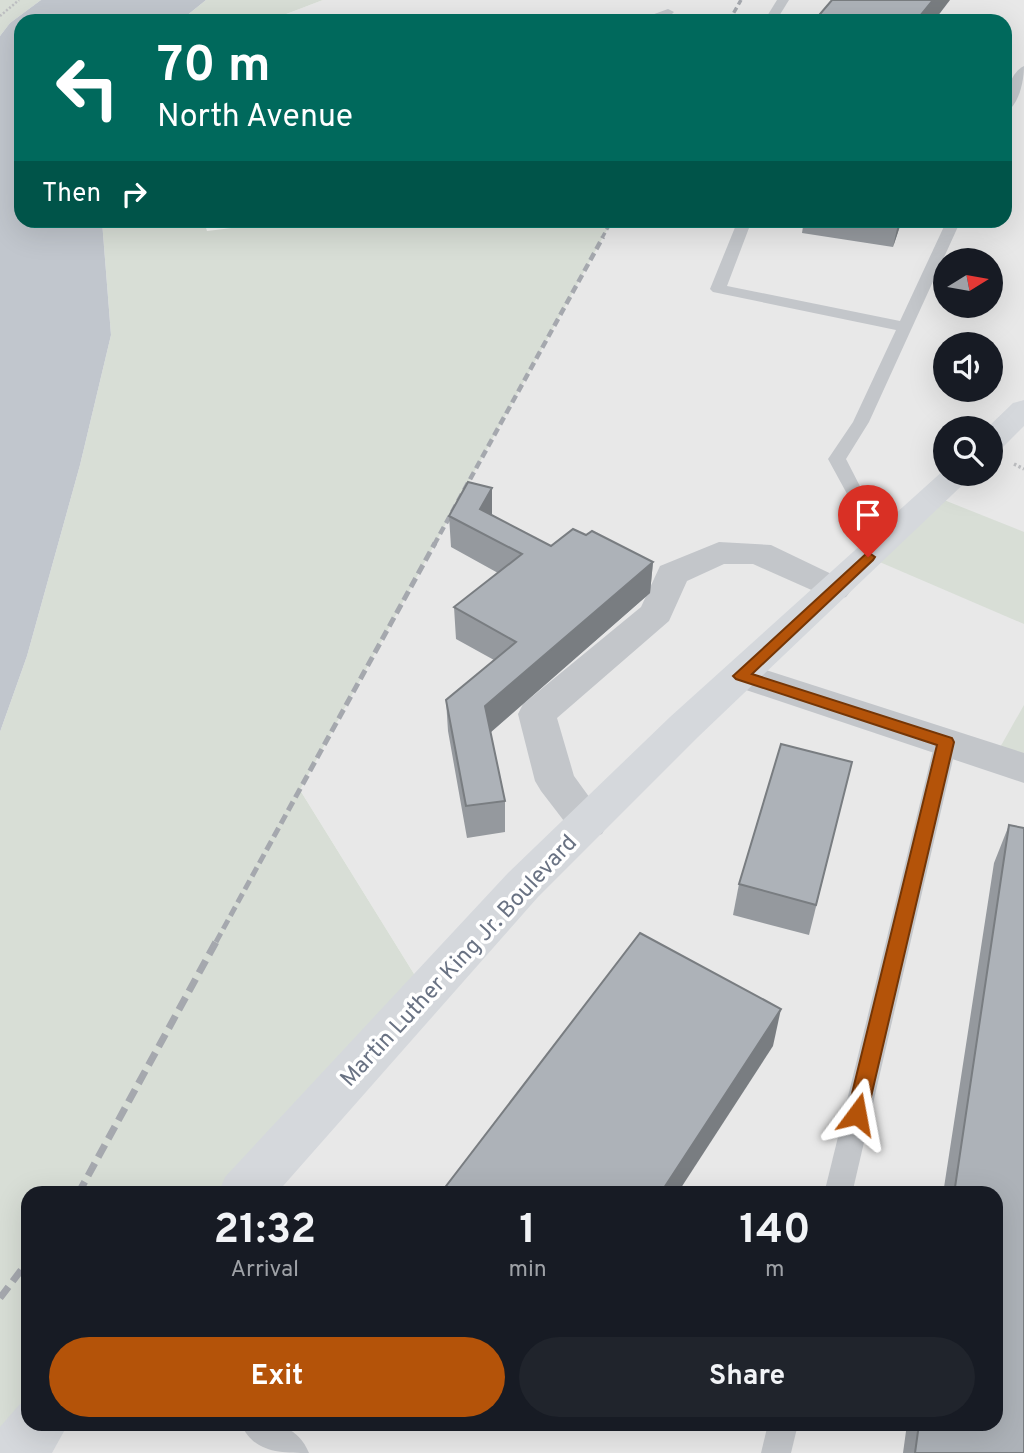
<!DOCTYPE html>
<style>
body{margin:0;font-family:Overpass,sans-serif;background:#20242c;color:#f1f3f6;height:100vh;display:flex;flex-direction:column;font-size:26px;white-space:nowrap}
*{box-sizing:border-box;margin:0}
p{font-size:23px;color:#9ea1a6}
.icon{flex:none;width:38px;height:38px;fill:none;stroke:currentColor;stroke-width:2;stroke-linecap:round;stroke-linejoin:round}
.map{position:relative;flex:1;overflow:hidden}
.sheet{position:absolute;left:21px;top:1186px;width:982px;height:245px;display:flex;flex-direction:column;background:#171b24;border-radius:21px;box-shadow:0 7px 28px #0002}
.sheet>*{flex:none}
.guide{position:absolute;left:14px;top:14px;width:998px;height:214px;border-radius:21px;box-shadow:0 7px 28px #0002;background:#00695c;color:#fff;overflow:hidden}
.needle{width:46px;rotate:79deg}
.fabs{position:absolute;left:933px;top:248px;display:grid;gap:14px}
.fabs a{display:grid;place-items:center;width:70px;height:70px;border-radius:50%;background:#171b24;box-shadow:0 7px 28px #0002;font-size:35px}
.pin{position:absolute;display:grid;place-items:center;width:60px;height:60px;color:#fff;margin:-72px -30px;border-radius:50% 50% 50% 0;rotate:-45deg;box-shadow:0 0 7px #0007}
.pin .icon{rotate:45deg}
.me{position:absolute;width:77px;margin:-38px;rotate:13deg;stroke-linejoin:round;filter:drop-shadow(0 0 5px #0008)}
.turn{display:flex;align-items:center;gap:24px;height:147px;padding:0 28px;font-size:32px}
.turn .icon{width:91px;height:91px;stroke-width:2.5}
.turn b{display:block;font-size:49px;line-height:60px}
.then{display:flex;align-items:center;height:66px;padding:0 28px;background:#0003;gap:14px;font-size:26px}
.eta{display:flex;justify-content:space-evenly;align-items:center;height:119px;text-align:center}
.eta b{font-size:42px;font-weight:700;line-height:49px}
.primary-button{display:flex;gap:14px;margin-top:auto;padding:14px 28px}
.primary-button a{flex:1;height:80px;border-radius:42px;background:#b45309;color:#fff;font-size:28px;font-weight:700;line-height:80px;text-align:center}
.primary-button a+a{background:#20242c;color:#f1f3f6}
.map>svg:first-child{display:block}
.built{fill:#e8e8e8;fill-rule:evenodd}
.green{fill:#d8ded6}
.water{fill:#c1c6cd}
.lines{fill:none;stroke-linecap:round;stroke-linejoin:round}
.path-far1{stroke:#bdbec1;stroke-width:2.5;stroke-dasharray:2 2;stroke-linecap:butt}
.path{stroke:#bdbec1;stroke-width:3.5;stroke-dasharray:2.5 2.5;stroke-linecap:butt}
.service{fill:#c3c6ca;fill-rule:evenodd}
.minor{fill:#c3c6ca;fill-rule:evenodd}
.secondary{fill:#d5d8dc;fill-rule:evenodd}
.rail-far3{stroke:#a5a8ae;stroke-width:3.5;stroke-dasharray:6 3.5;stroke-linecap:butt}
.rail-far2{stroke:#a5a8ae;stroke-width:4.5;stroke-dasharray:8 4.5;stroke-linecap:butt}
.rail-far1{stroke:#a5a8ae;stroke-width:5;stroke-dasharray:10 5;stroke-linecap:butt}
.rail{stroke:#a5a8ae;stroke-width:7;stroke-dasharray:14 7;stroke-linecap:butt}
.wall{fill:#95999e}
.shaded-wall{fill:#797d81}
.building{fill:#adb2b8;stroke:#797d81;stroke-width:2}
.route{fill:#b45309;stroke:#753606;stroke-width:2}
.labels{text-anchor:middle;stroke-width:7;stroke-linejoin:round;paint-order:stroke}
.street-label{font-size:23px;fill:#697283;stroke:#fff}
</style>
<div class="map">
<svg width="1024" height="1453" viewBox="0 0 1024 1453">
<rect width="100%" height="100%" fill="#f7f7f5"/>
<path class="built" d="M323,0H1024V1453H15L40,1424H996V1194L243,1193L424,990L300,790L612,221L1004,220V21H268ZM945,261H990V306H945ZM945,345H990V390H945ZM945,429H990V474H945Z"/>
<g class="green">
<polygon points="0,0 41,0 10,23 0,36"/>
<polygon points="206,0 323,0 268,21 180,21"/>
<polygon points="296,220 612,221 300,790 424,990 243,1193 28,1194 28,1424 0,1453 0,732 27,656 80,465 111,335 102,221 204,221 207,231"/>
<polygon points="934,496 1024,532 1024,624 868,557"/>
<polygon points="1024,705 1024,768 994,758"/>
</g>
<polygon class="water" points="41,0 206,0 180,21 21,21 21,220 102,221 111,335 80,465 27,656 0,732 0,36 10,23"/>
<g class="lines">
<polyline class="path-far1" points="0,16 19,0"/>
<polyline class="path" points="1014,464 1024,469"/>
<g class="service">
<polygon points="777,0 789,0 776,21 764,21"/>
<polygon points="668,9 674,12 672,14 652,21 635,21"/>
<path d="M1024,66C1024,81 1019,106 1004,114C1004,98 1009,73 1024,66Z"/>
<polygon points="738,220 752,220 727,286 900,321 947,220 961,220 869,422 846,459 865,496 911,519 914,523 911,527 899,527 852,503 828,459 853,422 896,330 713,292 710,289"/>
<polygon points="946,734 953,737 957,742 852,1194 824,1194 935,742 939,737"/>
<path d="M241,1424C270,1424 296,1421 309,1453C280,1453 254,1453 241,1424Z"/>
<polygon points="768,1424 798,1424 791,1453 761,1453"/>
</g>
<g class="minor">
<polygon points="719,542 771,545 846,581 852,589 846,597 834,600 753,564 724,564 687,581 669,621 557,718 574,776 608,823 602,834 588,839 574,834 541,791 535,781 518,714 523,704 641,607 660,566"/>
<polygon points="741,662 1024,753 1024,783 728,684 722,675 728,666"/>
</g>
<g class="secondary">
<polygon points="1024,400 1024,426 1001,449 990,451 990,429 986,429 1013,403"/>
<polygon points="945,469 945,474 974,474 698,737 538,897 276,1194 218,1194 225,1177 508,873 670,717"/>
<polygon points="28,1401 28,1424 68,1424 52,1453 0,1453 0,1427 20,1404"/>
</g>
<g class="rail-far3">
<polyline points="729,21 741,0"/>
<polyline points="602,238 612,220"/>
</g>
<polyline class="rail-far2" points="434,545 603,237"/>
<polyline class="rail-far1" points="216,942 435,543"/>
<g class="rail">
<polyline points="78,1194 217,940"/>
<polyline points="0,1298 28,1261"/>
</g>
</g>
<g class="wall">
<polygon points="804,220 902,220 893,247 802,233"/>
<polygon points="492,488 492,516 551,546 586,535 653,562 650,593 490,733 505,801 505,832 467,838 448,731 446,700 494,660 456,639 454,607 498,573 451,547 449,516"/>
<polygon points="852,762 809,935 733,915 739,884"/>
<polygon points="1009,825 1024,1453 903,1453 907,1424 996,1424 996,1194 943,1194 994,863"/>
</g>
<g class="shaded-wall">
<polygon points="933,0 950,0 934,21 916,21"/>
<polygon points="899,220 902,220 893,247"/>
<polygon points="492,488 492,519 480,509"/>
<polygon points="653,562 650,593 485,737 485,706"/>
<polygon points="781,1009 773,1046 677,1194 660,1194"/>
</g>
<g class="building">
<polygon points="832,0 933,0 916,21 814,21"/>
<polygon points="468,482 492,488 480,509 551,546 573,529 586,535 592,531 653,562 485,706 505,801 466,806 446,700 516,642 454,607 522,554 449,516"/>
<polygon points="781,744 852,762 816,905 739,884"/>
<polygon points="1009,825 1024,828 1024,1453 915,1453 919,1424 996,1424 996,1194 954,1194"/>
<polygon points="640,933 781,1009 660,1194 440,1194"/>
</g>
<polygon class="route" points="868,552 875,557 873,560 752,674 952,738 954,742 867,1114 864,1120 857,1123 850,1120 847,1114 937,745 736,679 733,676"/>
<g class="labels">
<g class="street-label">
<text transform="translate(458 960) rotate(-47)" y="8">Martin Luther King Jr. Boulevard</text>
</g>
</g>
</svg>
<div class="fabs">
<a><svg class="needle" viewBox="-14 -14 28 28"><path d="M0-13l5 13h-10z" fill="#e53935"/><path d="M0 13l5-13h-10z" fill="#9ea1a6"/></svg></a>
<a><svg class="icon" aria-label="sound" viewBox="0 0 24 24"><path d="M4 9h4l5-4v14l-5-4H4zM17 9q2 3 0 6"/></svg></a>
<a><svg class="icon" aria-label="search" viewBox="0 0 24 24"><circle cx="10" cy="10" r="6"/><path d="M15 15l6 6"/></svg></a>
</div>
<div class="pin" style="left:868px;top:557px;background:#d93025"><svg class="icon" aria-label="arrive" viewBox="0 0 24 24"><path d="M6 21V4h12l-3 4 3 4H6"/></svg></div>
<svg class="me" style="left:857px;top:1114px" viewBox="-20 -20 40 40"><path d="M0-17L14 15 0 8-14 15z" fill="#b45309" stroke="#fff" stroke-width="4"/></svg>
<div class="guide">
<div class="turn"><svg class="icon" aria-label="left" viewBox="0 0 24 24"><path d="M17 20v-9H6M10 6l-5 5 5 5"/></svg><div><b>70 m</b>North Avenue</div></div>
<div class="then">Then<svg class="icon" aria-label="right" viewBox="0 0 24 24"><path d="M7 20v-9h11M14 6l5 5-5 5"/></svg></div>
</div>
<section class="sheet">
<div class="eta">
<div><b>21:32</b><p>Arrival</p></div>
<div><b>1</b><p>min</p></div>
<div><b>140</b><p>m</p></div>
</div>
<div class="primary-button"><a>Exit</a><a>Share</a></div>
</section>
</div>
